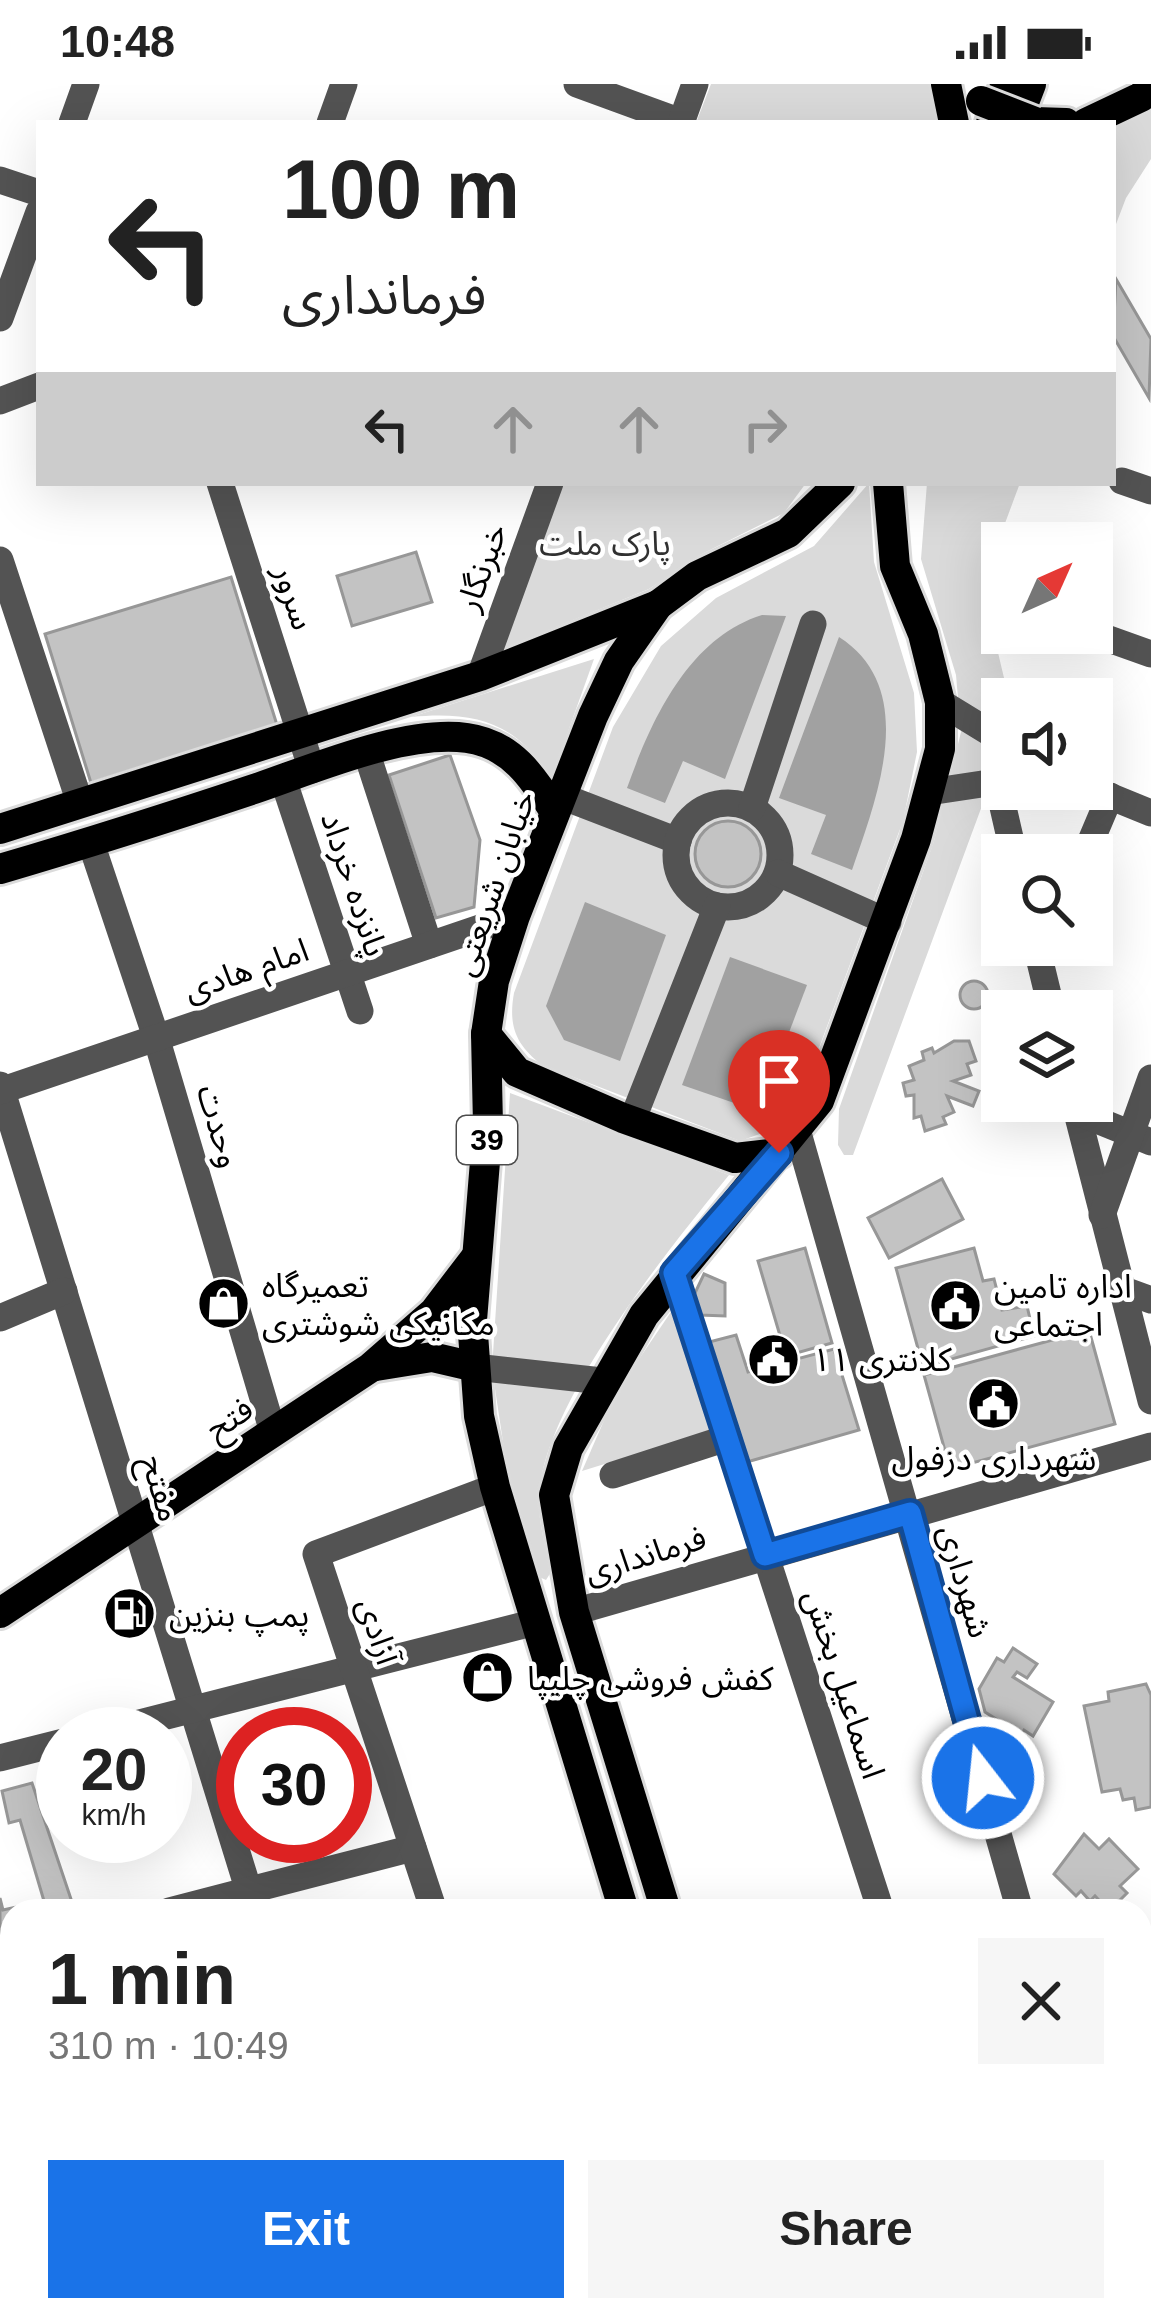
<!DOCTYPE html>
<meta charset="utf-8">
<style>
body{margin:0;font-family:Helvetica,"Noto Sans Arabic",sans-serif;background:#f6f6f6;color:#222;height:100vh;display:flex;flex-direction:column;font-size:45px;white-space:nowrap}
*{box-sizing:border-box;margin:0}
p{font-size:39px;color:#767676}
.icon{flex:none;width:66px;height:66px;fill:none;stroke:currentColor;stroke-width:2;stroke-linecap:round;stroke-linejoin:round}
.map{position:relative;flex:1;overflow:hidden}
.sheet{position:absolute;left:0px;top:1815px;width:1152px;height:423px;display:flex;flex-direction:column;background:#fff;border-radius:36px 36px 0 0;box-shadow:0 12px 48px #0002}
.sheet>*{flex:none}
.banner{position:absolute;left:36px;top:36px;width:1080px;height:366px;border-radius:0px;box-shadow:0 12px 48px #0002;background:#fff;color:#222;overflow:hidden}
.needle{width:78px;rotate:45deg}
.tools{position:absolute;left:981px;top:438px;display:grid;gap:24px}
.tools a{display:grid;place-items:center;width:132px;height:132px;border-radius:0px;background:#fff;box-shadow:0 12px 48px #0002;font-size:60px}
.speed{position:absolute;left:36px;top:1623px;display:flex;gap:24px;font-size:60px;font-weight:700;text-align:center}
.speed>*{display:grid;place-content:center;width:156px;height:156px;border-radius:50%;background:#fff;box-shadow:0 12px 48px #0002;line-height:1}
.speed small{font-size:30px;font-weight:400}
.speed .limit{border:18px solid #d22;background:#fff;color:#111}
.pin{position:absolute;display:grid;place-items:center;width:102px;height:102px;color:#fff;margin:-123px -51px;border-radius:50% 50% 50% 0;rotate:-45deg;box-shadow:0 0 12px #0007}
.pin .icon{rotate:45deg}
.me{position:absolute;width:132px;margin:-66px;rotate:344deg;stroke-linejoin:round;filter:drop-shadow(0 0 9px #0008)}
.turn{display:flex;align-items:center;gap:42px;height:252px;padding:0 48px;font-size:54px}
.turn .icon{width:156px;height:156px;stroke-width:2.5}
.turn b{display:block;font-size:84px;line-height:102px}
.lanes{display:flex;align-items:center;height:114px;padding:0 48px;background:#0003;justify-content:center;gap:60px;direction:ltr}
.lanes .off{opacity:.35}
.round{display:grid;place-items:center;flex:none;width:126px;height:126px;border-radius:0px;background:#f6f6f6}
.summary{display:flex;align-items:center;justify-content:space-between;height:204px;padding:0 48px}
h1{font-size:72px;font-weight:600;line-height:90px}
.cta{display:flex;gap:24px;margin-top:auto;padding:24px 48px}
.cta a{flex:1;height:138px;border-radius:0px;background:#1a73e8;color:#fff;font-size:48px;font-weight:600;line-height:138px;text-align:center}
.cta a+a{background:#f6f6f6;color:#222}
.status{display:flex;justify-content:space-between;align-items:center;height:84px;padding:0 60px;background:#fff;direction:ltr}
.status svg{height:33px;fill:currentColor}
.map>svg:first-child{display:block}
.green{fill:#dadada}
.water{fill:#a1a1a1}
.building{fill:#c3c3c3;stroke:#979797;stroke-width:3}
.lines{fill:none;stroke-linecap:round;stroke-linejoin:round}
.major-casing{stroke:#dbdbdb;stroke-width:36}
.minor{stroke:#535353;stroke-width:27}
.major{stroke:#000;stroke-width:30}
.major-bridge-casing{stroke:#dbdbdb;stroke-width:36;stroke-linecap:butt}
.major-bridge{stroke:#000;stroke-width:30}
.route-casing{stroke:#114b97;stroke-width:30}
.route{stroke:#1a73e8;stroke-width:21}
.labels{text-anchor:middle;stroke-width:9;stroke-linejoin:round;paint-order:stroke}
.shield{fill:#fff;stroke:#4c4c4c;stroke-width:3}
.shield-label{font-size:30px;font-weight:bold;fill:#000}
.park-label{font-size:33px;fill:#313131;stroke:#fff}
.street-label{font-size:33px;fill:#000;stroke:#fff}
.poi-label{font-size:33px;fill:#000;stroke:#fff;text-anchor:start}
</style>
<div class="status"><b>10:48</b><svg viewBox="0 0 49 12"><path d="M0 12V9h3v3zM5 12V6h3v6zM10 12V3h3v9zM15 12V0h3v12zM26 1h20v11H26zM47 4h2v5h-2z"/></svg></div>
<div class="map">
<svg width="1151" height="2237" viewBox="0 0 1151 2237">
<rect width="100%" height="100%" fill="#fff"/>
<g class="green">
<polygon points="711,0 930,0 940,39 696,39"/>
<polygon points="1151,24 1151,75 1126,114 1113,148 1113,42"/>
<polygon points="563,399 806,399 784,429 700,471 649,505 502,565"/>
<path d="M869,399L874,478L914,609L917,668L903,737L802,1010L774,1045L740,1057L542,981C516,961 508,942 514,909L613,643L661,562L716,514L814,462Z"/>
<polygon points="927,399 1020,399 982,501 1009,615 1002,615 1002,663 993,692 853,1071 844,1071 838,1061 839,1025 934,757 961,648 956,591 921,475"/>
<path d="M594,575L551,695C518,638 474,627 411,633Z"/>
<path d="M510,1009L729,1091C670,1164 542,1320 539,1414C538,1438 546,1464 551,1488L546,1496L537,1492L508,1391L492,1285Z"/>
<polygon points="675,1222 714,1346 582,1387 616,1309"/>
<polygon points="1151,1843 1151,2237 701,2237 699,2226 1140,2226 1140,1845"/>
</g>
<g class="water">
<path d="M762,531L786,532L725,695L683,677L665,719L627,704C651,637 688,554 762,531Z"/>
<path d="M839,553C920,605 877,713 852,786L811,770L826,731L779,714Z"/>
<polygon points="585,818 666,851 620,977 564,956 546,922"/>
<polygon points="730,873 807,901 771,996 740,1021 682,1001"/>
</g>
<g class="building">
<polygon points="1116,195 1151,255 1149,314 1113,252"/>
<polygon points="416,468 432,518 352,542 337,492"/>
<polygon points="231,493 277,641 91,699 45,550"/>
<polygon points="450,671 480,756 474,823 436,834 389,691"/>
<circle cx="728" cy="770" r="33"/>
<circle cx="974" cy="911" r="14"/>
<polygon points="954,957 969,957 976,977 967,980 971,991 953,997 979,1007 973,1022 947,1012 954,1028 943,1033 946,1040 925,1047 921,1032 914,1034 914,1011 906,1012 903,999 914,996 909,982 924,976 922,968 932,964 934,969"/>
<polygon points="942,1095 963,1135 889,1174 868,1134"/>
<polygon points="805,1164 832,1259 786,1272 758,1177"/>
<polygon points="974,1164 983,1197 994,1195 1002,1226 1027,1222 1034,1252 923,1283 896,1184"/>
<polygon points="704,1190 725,1199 725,1232 700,1231 694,1211"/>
<polygon points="1089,1246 1115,1340 950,1385 924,1291"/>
<polygon points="736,1251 748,1288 834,1265 859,1346 747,1378 709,1258"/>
<polygon points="1013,1564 1037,1580 1027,1594 1017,1588 1013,1593 1053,1618 1033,1652 1024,1646 1021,1651 985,1628 979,1605 997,1574 1004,1578"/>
<polygon points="1146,1600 1151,1611 1151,1723 1136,1726 1134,1714 1123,1716 1120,1705 1102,1708 1084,1622 1109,1617 1108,1608"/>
<polygon points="32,1699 75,1827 12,1827 12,1857 0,1860 0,1814 3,1826 44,1817 20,1736 9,1739 2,1707"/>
<polygon points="1084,1750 1099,1765 1109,1755 1138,1785 1120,1802 1127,1809 1109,1827 1095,1812 1090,1817 1081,1807 1076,1812 1054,1790"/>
</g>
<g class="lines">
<defs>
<g id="major">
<polyline points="946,0 954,39"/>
<polyline points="1035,38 1066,39"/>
<polyline points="991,39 1006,0"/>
<polyline points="1016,39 1031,0"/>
<polyline points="1086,39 1141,13 1151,3"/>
<polyline points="0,745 480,592 658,521"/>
<path d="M0,785C85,760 170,733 254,705C313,685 406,645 467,654C511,660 533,693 555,728"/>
<polyline points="486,950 517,988 623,1034 735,1074 779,1069"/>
<polyline points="376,1282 432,1273 475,1283"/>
<polyline points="0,1529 370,1284 434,1228 476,1173"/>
<polyline points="624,1827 495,1403 479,1332 472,1236 488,1041 486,950 494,897 515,832 593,632 619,577 658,521 697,492 788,449 840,399"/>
<polyline points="666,1827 574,1528 554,1411 568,1364 644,1231 819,1017 916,755 940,665 940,618 923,550 895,482 888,399"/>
<polyline points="773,2226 777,2237"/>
</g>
</defs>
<use href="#major" class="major-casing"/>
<g class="minor">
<polyline points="577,0 681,38"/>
<polyline points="72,39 86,0"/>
<polyline points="330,39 344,0"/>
<polyline points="681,39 695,0"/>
<polyline points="0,96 39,109"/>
<polyline points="0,234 39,128"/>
<polyline points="0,317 39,302"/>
<polyline points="1122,397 1151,407"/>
<polyline points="220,399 312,686"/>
<polyline points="0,476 80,719"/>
<polyline points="1092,549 1151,570"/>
<polyline points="480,592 550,399"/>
<polyline points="940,618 1002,656"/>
<polyline points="367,670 429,861"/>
<polyline points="283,695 360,927"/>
<polyline points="997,697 1014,771"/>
<polyline points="1092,705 1151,729"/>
<polyline points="929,708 1002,697"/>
<polyline points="561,712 678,757"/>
<circle cx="728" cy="771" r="52"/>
<polyline points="752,724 813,540"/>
<polyline points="91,759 156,953 273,1348"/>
<polyline points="1085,771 1110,712"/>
<polyline points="778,789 888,838"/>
<polyline points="1036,861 1052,927"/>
<polyline points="0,1001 255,1827"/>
<polyline points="0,1007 515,832"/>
<polyline points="1074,1017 1151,1317"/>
<polyline points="1077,1028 1151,1058"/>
<polyline points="632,1037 717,822"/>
<polyline points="798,1049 1020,1827"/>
<polyline points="1102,1131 1151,994"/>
<polyline points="674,1189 881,1827"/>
<polyline points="1121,1205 1151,1216"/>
<polyline points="0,1234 64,1207"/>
<polyline points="475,1283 602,1297"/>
<polyline points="613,1391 727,1354"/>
<polyline points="574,1528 1151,1362"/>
<polyline points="96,1650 536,1538"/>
<polyline points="0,1674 63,1658"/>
<polyline points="169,1827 413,1764"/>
<polyline points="434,1827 316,1470 495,1403"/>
<polyline points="0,1873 12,1870"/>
<polyline points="0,1992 12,1992"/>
<polyline points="2,2184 8,2237"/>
<polyline points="1140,2206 1151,2199"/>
<polyline points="119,2226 120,2237"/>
<polyline points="686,2226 689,2237"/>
<polyline points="719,2226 722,2237"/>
<polyline points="299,2237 358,2226"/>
<polyline points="1066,2237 1097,2226"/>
</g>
<use href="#major" class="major"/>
<defs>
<polyline id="major-bridge" points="981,17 1035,38"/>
</defs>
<use href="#major-bridge" class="major-bridge-casing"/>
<use href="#major-bridge" class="major-bridge"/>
</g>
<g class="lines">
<defs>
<polyline id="route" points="779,1069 674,1189 765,1471 910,1429 983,1694"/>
</defs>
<use href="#route" class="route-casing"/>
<use href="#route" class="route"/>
</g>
<defs>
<symbol id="shop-disc" viewBox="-11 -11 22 22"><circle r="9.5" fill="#000" stroke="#fff"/><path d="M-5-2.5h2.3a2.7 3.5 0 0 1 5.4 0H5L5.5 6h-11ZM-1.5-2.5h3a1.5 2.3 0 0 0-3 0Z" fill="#fff"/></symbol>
<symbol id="civic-disc" viewBox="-11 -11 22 22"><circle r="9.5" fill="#000" stroke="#fff"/><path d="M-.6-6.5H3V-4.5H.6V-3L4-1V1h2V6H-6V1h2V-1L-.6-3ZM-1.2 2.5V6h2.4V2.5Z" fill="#fff"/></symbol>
<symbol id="fuel-disc" viewBox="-11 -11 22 22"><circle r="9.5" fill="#000" stroke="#fff"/><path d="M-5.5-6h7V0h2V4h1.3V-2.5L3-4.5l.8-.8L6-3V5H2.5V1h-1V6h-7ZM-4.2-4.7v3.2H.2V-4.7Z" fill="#fff"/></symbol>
</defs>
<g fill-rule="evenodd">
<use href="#shop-disc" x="194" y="1190" width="59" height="59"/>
<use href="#civic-disc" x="926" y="1192" width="59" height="59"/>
<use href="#civic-disc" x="744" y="1246" width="59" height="59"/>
<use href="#civic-disc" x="964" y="1290" width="59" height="59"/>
<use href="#fuel-disc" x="100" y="1500" width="59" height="59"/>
<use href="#shop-disc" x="458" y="1564" width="59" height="59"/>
</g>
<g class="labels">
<rect class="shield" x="457" y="1032" width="60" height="48" rx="9"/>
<g class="shield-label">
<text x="487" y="1066">39</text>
</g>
<g class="park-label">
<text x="605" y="471">پارک ملت</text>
</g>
<g class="street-label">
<text transform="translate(481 483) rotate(-70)" y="12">خبرنگار</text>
<text transform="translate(295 513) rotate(72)" y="12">سرور</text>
<text transform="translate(493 799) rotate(-71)" y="12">خیابان شریعتی</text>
<text transform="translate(355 800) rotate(72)" y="12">پانزده خرداد</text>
<text transform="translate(246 885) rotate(-19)" y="12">امام هادی</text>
<text transform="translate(220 1042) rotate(74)" y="12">وحدت</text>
<text transform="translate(229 1334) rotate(-34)" y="12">فتح</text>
<text transform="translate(162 1404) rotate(73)" y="12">مفتح</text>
<text transform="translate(645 1470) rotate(-17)" y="12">فرمانداری</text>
<text transform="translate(966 1497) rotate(74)" y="12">شهرداری</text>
<text transform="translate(379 1547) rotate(72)" y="12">آزادی</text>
<text transform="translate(845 1600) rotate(72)" y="12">اسماعیل بخش</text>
</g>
<g class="poi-label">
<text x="262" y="1213">تعمیرگاه<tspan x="262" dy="38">مکانیکی شوشتری</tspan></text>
<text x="994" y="1214">اداره تامین<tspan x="994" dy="38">اجتماعی</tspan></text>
<text x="812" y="1287">کلانتری ۱۱</text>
<text x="994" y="1386" text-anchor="middle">شهرداری دزفول</text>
<text x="169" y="1542">پمپ بنزین</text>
<text x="527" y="1606">کفش فروشی چلیپا</text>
</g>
</g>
</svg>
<div class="tools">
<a><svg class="needle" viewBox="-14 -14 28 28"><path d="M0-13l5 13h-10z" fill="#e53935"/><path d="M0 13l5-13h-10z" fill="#767676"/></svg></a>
<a><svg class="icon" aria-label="sound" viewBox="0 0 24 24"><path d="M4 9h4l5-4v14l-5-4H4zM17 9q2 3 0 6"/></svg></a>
<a><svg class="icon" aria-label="search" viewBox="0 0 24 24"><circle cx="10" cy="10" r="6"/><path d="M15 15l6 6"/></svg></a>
<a><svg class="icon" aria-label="layers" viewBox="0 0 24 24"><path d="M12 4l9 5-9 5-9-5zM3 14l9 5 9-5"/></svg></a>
</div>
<div class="speed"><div>20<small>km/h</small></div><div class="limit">30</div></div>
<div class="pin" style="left:779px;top:1069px;background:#d93025"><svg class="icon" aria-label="arrive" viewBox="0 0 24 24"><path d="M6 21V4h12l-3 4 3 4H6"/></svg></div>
<svg class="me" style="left:983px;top:1694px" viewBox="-20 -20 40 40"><circle r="17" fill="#1a73e8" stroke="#fff" stroke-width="3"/><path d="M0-11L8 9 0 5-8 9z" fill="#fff"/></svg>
<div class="banner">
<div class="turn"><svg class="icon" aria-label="left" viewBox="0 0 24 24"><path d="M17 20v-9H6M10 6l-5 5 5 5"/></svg><div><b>100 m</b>فرمانداری</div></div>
<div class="lanes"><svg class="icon" aria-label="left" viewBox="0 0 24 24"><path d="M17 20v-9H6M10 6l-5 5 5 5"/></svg><svg class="icon off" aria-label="ahead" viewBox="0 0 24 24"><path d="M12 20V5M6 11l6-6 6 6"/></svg><svg class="icon off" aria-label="ahead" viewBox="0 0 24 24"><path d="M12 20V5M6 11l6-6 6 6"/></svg><svg class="icon off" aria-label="right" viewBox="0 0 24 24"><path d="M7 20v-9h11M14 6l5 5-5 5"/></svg></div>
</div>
<section class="sheet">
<div class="summary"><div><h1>1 min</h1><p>310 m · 10:49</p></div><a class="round"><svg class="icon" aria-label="close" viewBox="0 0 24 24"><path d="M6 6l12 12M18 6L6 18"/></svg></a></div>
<div class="cta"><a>Exit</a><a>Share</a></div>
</section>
</div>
